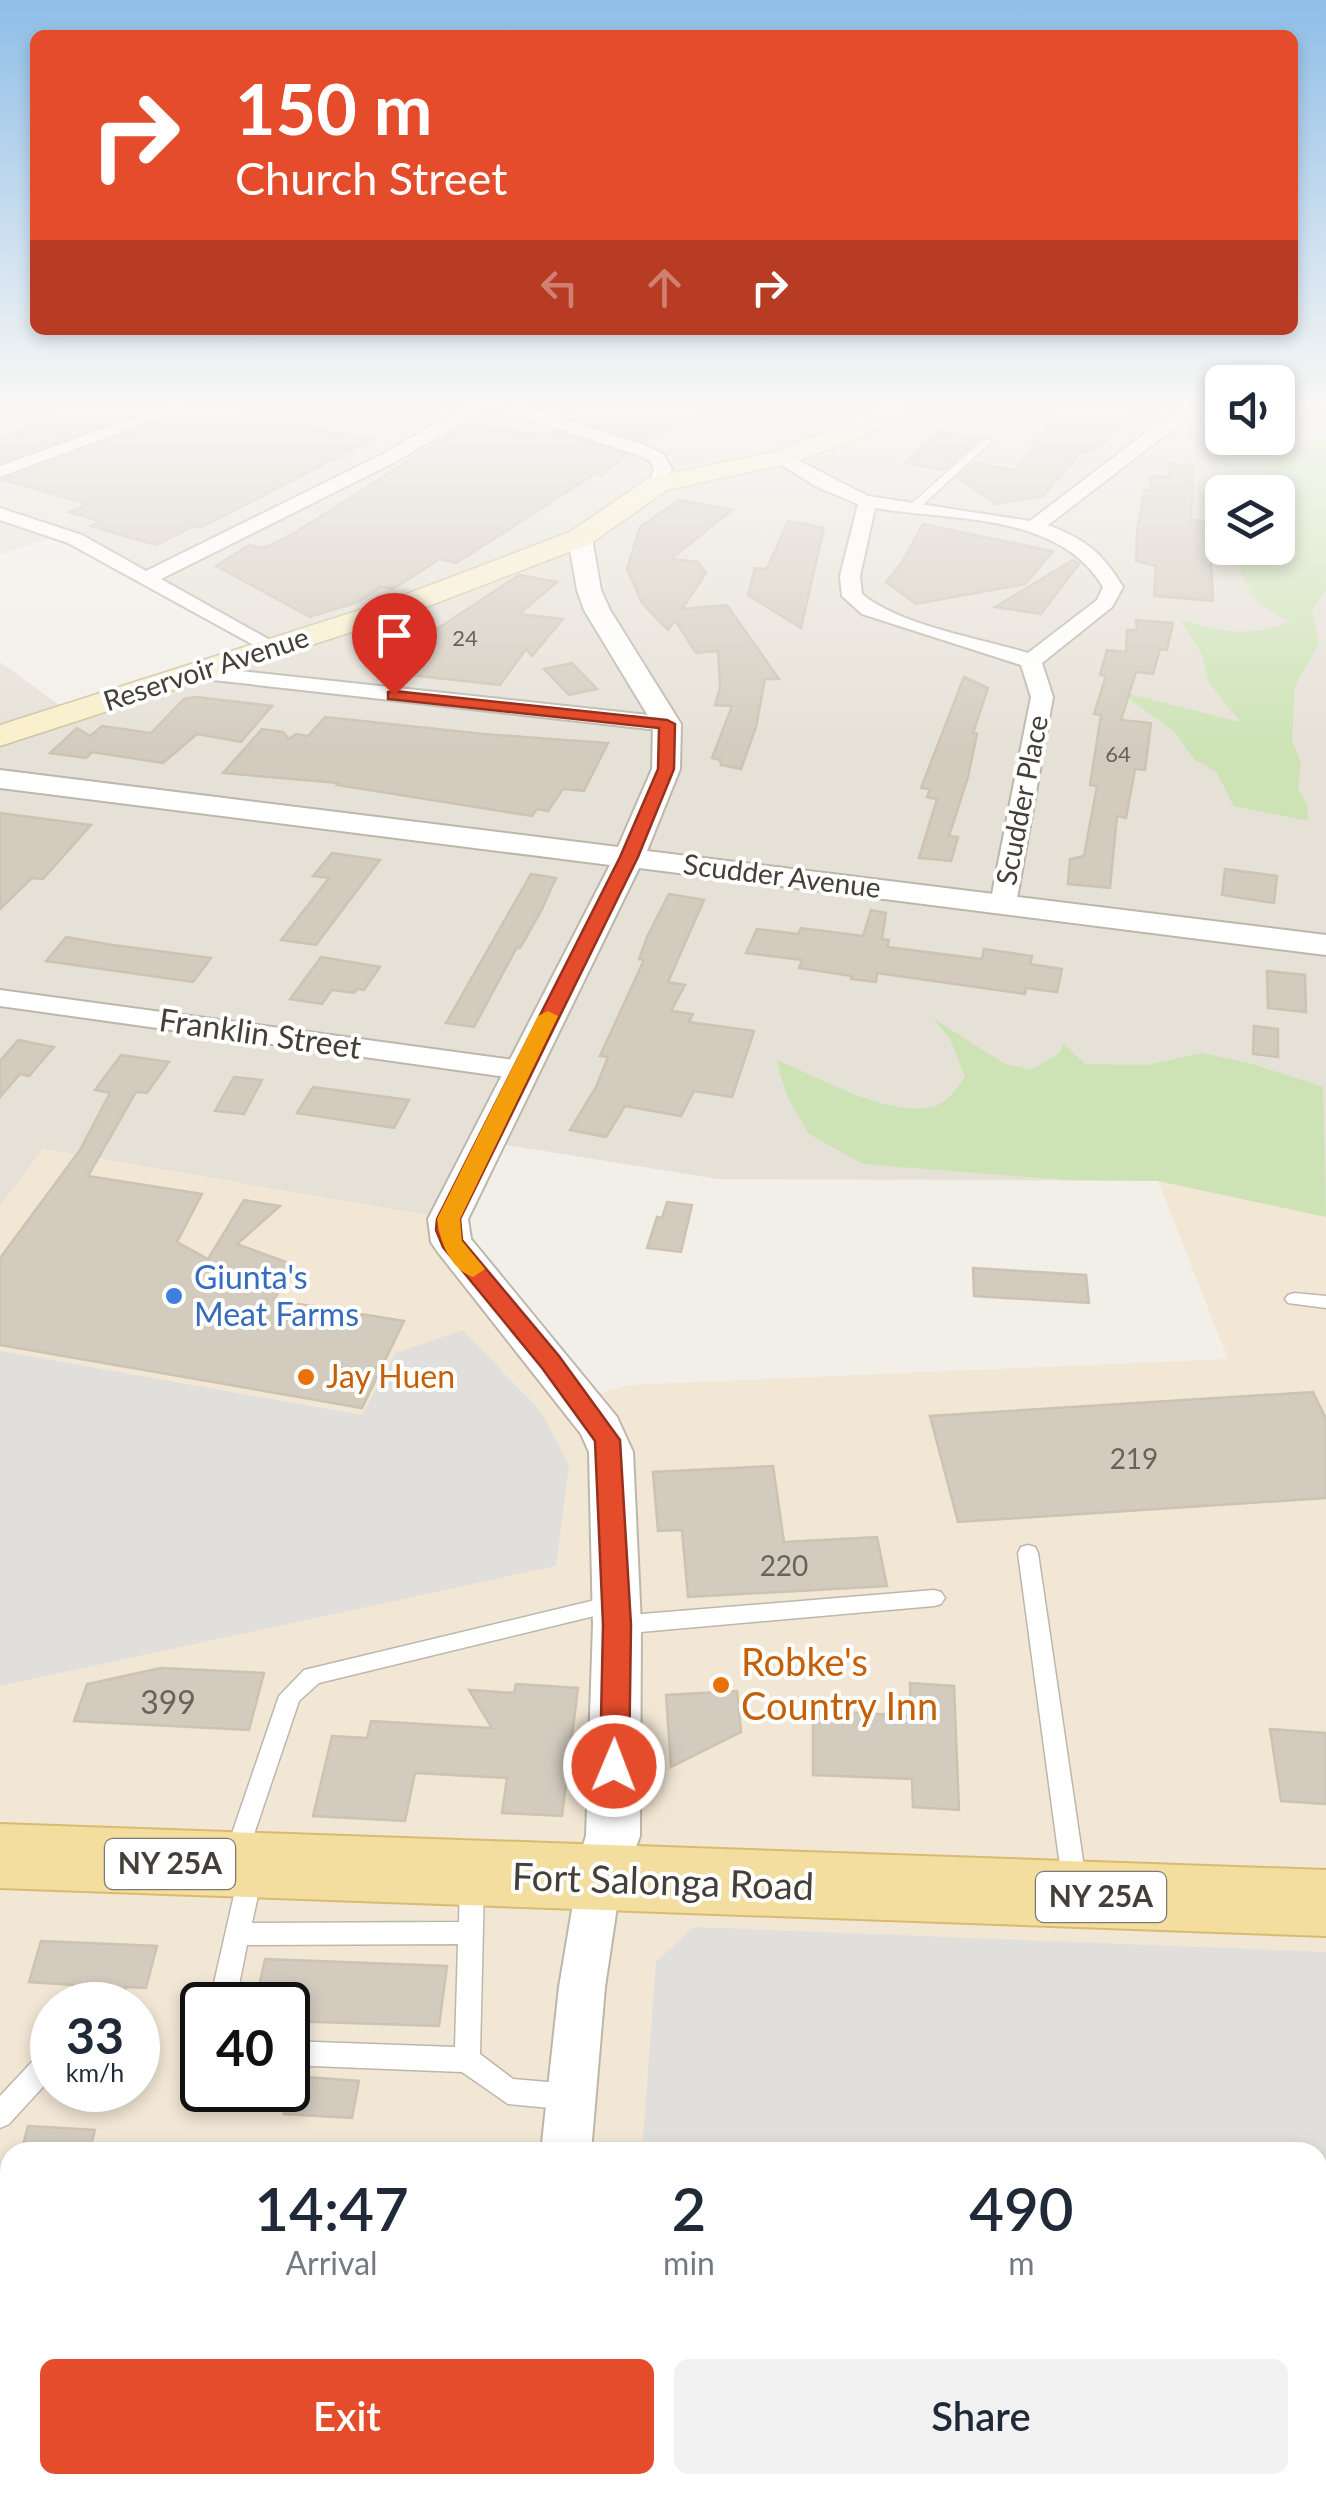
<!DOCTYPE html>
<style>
body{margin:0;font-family:Lato,sans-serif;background:#f2f2f3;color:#1f2937;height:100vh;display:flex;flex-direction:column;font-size:38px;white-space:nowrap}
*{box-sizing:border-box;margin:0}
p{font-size:32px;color:#747a83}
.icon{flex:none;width:55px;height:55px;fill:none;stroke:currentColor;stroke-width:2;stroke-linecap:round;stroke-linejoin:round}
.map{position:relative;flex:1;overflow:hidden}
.details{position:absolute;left:0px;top:2142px;width:1328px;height:352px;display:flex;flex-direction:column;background:#fff;border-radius:30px 30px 0 0;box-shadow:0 5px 15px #0003}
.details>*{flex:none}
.top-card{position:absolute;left:30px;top:30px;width:1268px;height:305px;border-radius:15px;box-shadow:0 5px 15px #0003;background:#e54c2c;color:#fff;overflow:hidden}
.tools{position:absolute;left:1205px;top:365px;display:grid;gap:20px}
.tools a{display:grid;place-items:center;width:90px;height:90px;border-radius:15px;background:#fff;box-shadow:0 5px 15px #0003;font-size:50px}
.speed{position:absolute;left:30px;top:1982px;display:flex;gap:20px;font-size:50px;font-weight:700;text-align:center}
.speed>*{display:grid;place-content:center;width:130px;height:130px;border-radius:50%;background:#fff;box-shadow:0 5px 15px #0003;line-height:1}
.speed small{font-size:25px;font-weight:400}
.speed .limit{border:5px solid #111;border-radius:15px;background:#fff;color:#111}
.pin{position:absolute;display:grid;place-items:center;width:85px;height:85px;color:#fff;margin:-102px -42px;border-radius:50% 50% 50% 0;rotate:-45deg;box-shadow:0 0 10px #0007}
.pin .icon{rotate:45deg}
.me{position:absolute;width:110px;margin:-55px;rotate:1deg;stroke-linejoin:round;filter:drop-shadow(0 0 8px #0008)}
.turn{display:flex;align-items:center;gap:35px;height:210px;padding:0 40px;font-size:45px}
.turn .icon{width:130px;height:130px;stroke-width:2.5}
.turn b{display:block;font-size:70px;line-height:85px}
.lanes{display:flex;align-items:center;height:95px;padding:0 40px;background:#0003;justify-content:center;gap:50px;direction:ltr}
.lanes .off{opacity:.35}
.eta{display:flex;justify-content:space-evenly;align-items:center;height:170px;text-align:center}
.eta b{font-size:60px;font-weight:600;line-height:70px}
.primary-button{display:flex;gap:20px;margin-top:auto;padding:20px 40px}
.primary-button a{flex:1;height:115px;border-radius:15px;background:#e54c2c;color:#fff;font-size:40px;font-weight:600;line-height:115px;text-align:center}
.primary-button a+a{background:#f2f2f3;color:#1f2937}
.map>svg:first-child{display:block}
.residential{fill:#e6e1d7;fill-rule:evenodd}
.commercial{fill:#f2e6d5;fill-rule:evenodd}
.green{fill:#cde3b5}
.parking{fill:#e1dfdc}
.building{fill:#d3cbbe;stroke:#cdc3b2;stroke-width:2.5}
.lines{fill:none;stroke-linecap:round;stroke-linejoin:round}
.service-casing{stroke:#bdb7ab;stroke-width:3}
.minor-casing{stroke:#bdb7ab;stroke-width:4}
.tertiary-casing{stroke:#bdb7ab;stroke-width:4}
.secondary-casing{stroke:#cec29c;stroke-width:3}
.primary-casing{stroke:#d8bb70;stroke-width:4}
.service{fill:#fff;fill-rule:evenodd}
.minor{fill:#fff;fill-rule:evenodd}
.tertiary{fill:#fff;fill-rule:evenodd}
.secondary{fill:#f9efcb;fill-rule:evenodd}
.primary{fill:#f4de9f;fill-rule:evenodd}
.route{fill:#e54c2c;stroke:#95311d;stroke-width:2.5}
.slow{fill:#f59e0b}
.shop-dot{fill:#3f7fe0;stroke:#fff;stroke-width:4}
.food-dot{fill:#e8710a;stroke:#fff;stroke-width:4}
.labels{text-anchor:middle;stroke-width:8;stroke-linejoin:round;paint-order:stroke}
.far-number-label{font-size:22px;fill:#686359}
.far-street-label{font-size:28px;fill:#454037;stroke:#fff}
.number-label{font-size:28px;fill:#686359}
.shield{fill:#fff;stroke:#7d7973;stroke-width:2.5}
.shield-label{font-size:30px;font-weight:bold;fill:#454037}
.street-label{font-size:32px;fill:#454037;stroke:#fff}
.shop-label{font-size:32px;fill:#366cbe;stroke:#fff;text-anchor:start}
.food-label{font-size:32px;fill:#c56008;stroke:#fff;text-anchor:start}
.near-number-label{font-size:32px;fill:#686359}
.near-food-label{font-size:38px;fill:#c56008;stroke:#fff;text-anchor:start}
.near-street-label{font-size:38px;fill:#454037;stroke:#fff}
</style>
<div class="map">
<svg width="1326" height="2494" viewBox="0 0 1326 2494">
<rect width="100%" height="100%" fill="#f2efe8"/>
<g class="residential">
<path d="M0,402H1222V438H1278V402H1326V1217L1158,1181L718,1179L487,1142L448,1219L43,1149L0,1206V662L69,712L266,648L58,535L0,555ZM1222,492H1278V548H1222Z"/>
<polygon points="0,2175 10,2175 10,2485 969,2485 970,2494 0,2494"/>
</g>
<path class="commercial" d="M43,1149L448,1219L579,1400L629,1385L1228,1359L1158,1181L1326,1217V2494H970L969,2485H1318V2152H10V2175H0V1206ZM52,2005H138V2090H52ZM202,2005H288V2090H202Z"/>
<g class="green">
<path d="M1326,437V590L1312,611L1319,644L1295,686L1292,740L1301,763L1298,788L1307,804L1308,821L1234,806L1216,772L1194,759L1174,731L1118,691L1240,722L1209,683L1202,655L1180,619C1225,633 1244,638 1290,622C1251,603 1245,590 1234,548H1278V492H1264C1261,457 1299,448 1326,437Z"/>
<path d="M933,1018L1003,1063L1031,1070L1058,1054L1064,1044L1085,1064L1148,1065L1201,1053L1249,1063L1323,1087L1326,1217L1158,1181L1067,1180L863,1164L809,1134L787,1096L776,1059C814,1076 897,1122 938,1105C949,1100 958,1086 965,1077L950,1039Z"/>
</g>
<g class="parking">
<polygon points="463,1330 541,1412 569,1465 556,1566 0,1686 0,1351 362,1415 395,1353"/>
<polygon points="694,1927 1326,1952 1326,2167 1318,2167 1318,2152 642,2152 656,1962"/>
</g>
<g class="building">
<polygon points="93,402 161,404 0,462 0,439"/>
<polygon points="604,402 700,402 683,414 690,415 644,441 574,419"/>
<polygon points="1067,402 1135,402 1106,441 1089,453 1081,452 1043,496 995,504 958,477 974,463 1015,470"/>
<polygon points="186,411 218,416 224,413 373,439 202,527 194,526 156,545 90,526 100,521 69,512 88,504 3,480"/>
<polygon points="465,425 547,435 553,431 627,455 601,476 598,472 456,563 440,559 393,589 381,587 358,602 310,617 216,566 249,545 264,548 291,535"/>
<polygon points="938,431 980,438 944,470 905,463"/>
<polygon points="1170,464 1193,466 1191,520 1209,522 1213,601 1154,596 1156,566 1136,561 1137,530 1145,490 1151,491 1149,476 1169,477"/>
<polygon points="679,500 732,510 671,559 698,562 706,573 682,609 727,605 779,679 765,679 756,727 741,769 721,765 720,760 712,758 732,706 715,705 720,688 718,651 696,653 675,620 668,630 642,603 627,569 640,527"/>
<polygon points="788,521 824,528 801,628 748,595 755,568 767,569"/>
<polygon points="923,524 1028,546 1053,551 1025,584 916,604 886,582 901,564"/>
<polygon points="1073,560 1079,564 1041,614 995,607"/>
<polygon points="519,575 557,582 519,614 563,619 532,656 526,649 500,685 399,674 437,629"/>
<polygon points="1136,620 1173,623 1167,650 1160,649 1153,674 1136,672 1121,720 1151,723 1145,770 1135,769 1126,818 1117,816 1110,888 1068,884 1070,859 1084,856 1097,786 1090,785 1101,715 1094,714 1106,676 1100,675 1107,650 1126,652 1127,630 1137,630"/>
<polygon points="572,663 597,689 569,695 544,669"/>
<polygon points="964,677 988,688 973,733 977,734 968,777 949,836 958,837 951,861 919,858 937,799 927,797 930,789 921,788"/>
<polygon points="196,697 272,706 241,742 197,734 163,763 92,752 86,758 50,753 77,728 90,736 102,726 151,733 184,699"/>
<polygon points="325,717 484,734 608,743 584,791 563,789 548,811 537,809 532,816 337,785 339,783 223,773 262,729 283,732 289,739 296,734 308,736"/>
<polygon points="0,813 91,825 43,879 32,878 0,909"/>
<polygon points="332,853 380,860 316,945 281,940 329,878 313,876"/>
<polygon points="1225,869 1277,876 1274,903 1222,895"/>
<polygon points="531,874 556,878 541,911 520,948 517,947 474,1027 446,1023"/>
<polygon points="669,894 704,900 668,982 685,985 671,1011 693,1014 689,1022 754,1031 732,1097 694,1091 681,1116 625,1106 606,1137 570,1130 596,1087 608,1057 600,1056 644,960 639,959 647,937"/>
<polygon points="871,910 886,913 882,939 889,940 887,947 982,959 984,949 1032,956 1030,964 1062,969 1057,992 1026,988 1025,994 877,973 876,982 851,979 852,976 799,968 802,960 746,953 757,929 798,934 801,928 863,936"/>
<polygon points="66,937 113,945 211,958 193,982 46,961"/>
<polygon points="321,957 380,967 364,990 357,989 354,993 332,990 322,1004 290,999"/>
<polygon points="1267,971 1305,975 1306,1012 1268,1008"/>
<polygon points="1254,1026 1278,1029 1278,1057 1253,1054"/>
<polygon points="18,1040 54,1047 29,1076 20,1074 0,1097 0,1061"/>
<polygon points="121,1055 169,1062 147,1093 136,1092 88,1176 202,1194 177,1242 208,1259 244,1200 280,1206 237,1244 294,1265 274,1300 404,1321 362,1408 0,1345 0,1258 80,1150 110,1093 95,1090"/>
<polygon points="234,1077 262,1080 244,1114 215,1111"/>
<polygon points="313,1087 409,1100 394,1128 297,1113"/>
<polygon points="667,1202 692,1205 681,1252 647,1248 657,1217 662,1218"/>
<polygon points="973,1268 1086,1275 1089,1303 974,1296"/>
<polygon points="1313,1392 1326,1419 1326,1498 958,1522 930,1416"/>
<polygon points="773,1466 784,1542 877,1537 887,1586 688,1597 682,1530 658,1531 653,1472"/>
<polygon points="161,1668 264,1673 249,1730 74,1721 87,1684"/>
<polygon points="910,1683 954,1686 959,1810 913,1807 912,1779 813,1775 813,1710 911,1716"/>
<polygon points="516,1684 578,1688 562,1816 502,1813 507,1778 415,1773 405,1821 313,1816 332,1736 367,1738 371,1721 492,1728 469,1690 514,1693"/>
<polygon points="737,1691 741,1732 671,1767 666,1695"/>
<polygon points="1270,1729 1326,1733 1326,1804 1281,1801"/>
<polygon points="41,1941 157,1946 146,1988 126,1987 123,1998 71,1997 74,1985 29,1982"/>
<polygon points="265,1959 447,1966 439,2026 288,2021 288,2005 255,2005"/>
<polygon points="293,2076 359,2081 352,2118 284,2114"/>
<polygon points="28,2126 95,2130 89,2152 21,2152"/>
</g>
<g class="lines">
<defs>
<g id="service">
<polygon points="984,439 992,441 917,510 909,510 909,506"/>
<polygon points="1294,1293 1326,1296 1326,1308 1288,1303 1285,1299 1288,1295"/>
<polygon points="1028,1545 1035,1547 1038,1553 1086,1881 1082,1889 1074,1892 1066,1889 1062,1881 1018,1553 1021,1547"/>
<polygon points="934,1590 941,1592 945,1598 941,1604 934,1606 618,1634 610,1631 607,1625 610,1619 618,1616"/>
<polygon points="616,1595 623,1597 627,1603 623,1609 319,1683 299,1701 245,1861 237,1865 229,1861 225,1854 279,1696 304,1670"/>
<polygon points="251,1862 259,1865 263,1873 252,1923 459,1922 460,1885 464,1877 472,1874 480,1877 484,1885 480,2054 513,2079 571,2084 580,2088 584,2097 580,2106 571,2110 508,2104 462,2072 288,2065 288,2041 455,2047 458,1944 247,1945 235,2005 209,2005 239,1873 243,1865"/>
<polygon points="52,2047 52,2077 9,2124 0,2128 0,2096 43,2050"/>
</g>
<g id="minor">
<polygon points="178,402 200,402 0,477 0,466"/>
<polygon points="472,402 509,402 650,447 663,454 672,469 664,488 652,488 649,484 654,469 650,461 638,455 489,406 395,462 161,579 277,644 281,648 277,652 270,654 68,543 0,520 0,508 82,535 146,571 383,454"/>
<path d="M1205,402H1222V407L1190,416L1048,525C1086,540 1102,552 1123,587L1112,607L1042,663L1053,697L1016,904L1012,910H994L990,904L1031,697L1021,665L862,614L842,596L840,576L858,504L817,487L771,458L786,454L868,496L1030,521L1178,408ZM875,508C951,521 1059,512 1103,587L1097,600L1028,653C979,638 901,626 862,594L860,576Z"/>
<polygon points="194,666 667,717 678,724 667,731 186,677 183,672 186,667"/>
<polygon points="0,990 521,1061 531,1064 536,1070 531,1076 521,1079 0,1006"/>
<polygon points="599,1860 615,1866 621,1880 605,1987 591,2152 541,2152 559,1987 577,1880 583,1866"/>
<polygon points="504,2485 560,2485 559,2494 503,2494"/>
</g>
<polygon id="tertiary" points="580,531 592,538 601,590 610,610 681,724 680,769 647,851 1326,935 1326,955 639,868 468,1219 471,1239 617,1417 633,1452 641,1625 640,1836 618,1897 599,1905 580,1897 572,1880 586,1836 593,1625 589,1452 581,1434 437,1251 431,1242 428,1219 610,865 0,788 0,770 618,847 652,769 653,724 584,610 577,590 568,538"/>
<polygon id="secondary" points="885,402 912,402 878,429 842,445 789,463 667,490 590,544 413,612 0,746 0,725 391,600 570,532 649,478 774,452 860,419"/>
<polygon id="primary" points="0,1824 1326,1870 1326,1936 0,1888"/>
</defs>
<use href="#service" class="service-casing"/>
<use href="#minor" class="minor-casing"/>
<use href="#tertiary" class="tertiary-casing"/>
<use href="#secondary" class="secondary-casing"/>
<use href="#primary" class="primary-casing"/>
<use href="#service" class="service"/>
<use href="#minor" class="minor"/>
<use href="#tertiary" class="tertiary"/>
<use href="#secondary" class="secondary"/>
<use href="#primary" class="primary"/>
</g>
<linearGradient id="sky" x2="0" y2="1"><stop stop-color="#8fbee8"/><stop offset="0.54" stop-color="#f9f8f5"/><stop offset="1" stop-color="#f9f8f5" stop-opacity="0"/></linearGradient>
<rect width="1326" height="751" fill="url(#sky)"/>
<polygon class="route" points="394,691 667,720 675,724 674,769 638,857 460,1219 462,1240 559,1356 620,1440 631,1625 629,1766 625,1774 614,1778 604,1774 600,1766 603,1625 595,1441 542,1368 443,1247 436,1230 437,1219 620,857 658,769 659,728 388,699 388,692"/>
<path class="slow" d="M548,1011L558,1016L460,1219L462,1241L485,1269L473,1277C450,1269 440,1241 437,1219L538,1016Z"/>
<circle class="shop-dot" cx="174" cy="1296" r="10"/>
<g class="food-dot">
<circle cx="306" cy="1377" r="10"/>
<circle cx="721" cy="1685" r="10"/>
</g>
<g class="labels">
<g class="far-number-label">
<text x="465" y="646">24</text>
<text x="1118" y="762">64</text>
</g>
<g class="far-street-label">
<text transform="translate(206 669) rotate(-18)" y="10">Reservoir Avenue</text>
<text transform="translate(1022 800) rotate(-79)" y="10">Scudder Place</text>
<text transform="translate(782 876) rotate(7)" y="10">Scudder Avenue</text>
</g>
<g class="number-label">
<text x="1134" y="1469">219</text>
<text x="784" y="1576">220</text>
</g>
<g class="shield">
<rect x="105" y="1839" width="130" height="50" rx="8"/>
<rect x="1036" y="1872" width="130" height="50" rx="8"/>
</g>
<g class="shield-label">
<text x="170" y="1874">NY 25A</text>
<text x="1101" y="1907">NY 25A</text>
</g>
<g class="street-label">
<text transform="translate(260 1034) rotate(8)" y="11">Franklin Street</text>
</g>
<g class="shop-label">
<text x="194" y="1289">Giunta's<tspan x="194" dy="37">Meat Farms</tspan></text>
</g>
<g class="food-label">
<text x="326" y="1388">Jay Huen</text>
</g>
<g class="near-number-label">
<text x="168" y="1714">399</text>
</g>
<g class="near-food-label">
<text x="741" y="1676">Robke's<tspan x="741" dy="44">Country Inn</tspan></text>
</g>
<g class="near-street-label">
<text transform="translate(663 1882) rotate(2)" y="13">Fort Salonga Road</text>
</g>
</g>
</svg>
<div class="tools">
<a><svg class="icon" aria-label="sound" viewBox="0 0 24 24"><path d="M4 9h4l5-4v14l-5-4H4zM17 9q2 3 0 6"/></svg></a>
<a><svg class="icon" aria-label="layers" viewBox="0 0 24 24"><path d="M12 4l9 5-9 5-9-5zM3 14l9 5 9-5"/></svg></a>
</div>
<div class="speed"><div>33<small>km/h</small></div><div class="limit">40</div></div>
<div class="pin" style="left:394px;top:695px;background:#d93025"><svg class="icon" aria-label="arrive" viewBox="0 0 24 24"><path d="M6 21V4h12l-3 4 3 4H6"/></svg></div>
<svg class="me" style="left:614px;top:1766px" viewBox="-20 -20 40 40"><circle r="17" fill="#e54c2c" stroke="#fff" stroke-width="3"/><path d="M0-11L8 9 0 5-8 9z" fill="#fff"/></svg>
<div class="top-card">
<div class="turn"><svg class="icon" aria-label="right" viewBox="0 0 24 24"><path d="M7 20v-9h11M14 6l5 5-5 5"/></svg><div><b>150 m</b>Church Street</div></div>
<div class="lanes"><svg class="icon off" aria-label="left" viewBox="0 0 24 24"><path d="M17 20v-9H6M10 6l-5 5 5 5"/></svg><svg class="icon off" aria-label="ahead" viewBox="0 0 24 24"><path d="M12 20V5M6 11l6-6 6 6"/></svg><svg class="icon" aria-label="right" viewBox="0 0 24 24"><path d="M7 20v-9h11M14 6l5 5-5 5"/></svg></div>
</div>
<section class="details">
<div class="eta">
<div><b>14:47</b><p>Arrival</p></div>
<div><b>2</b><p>min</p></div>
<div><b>490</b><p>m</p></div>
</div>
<div class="primary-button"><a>Exit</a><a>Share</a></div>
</section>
</div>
